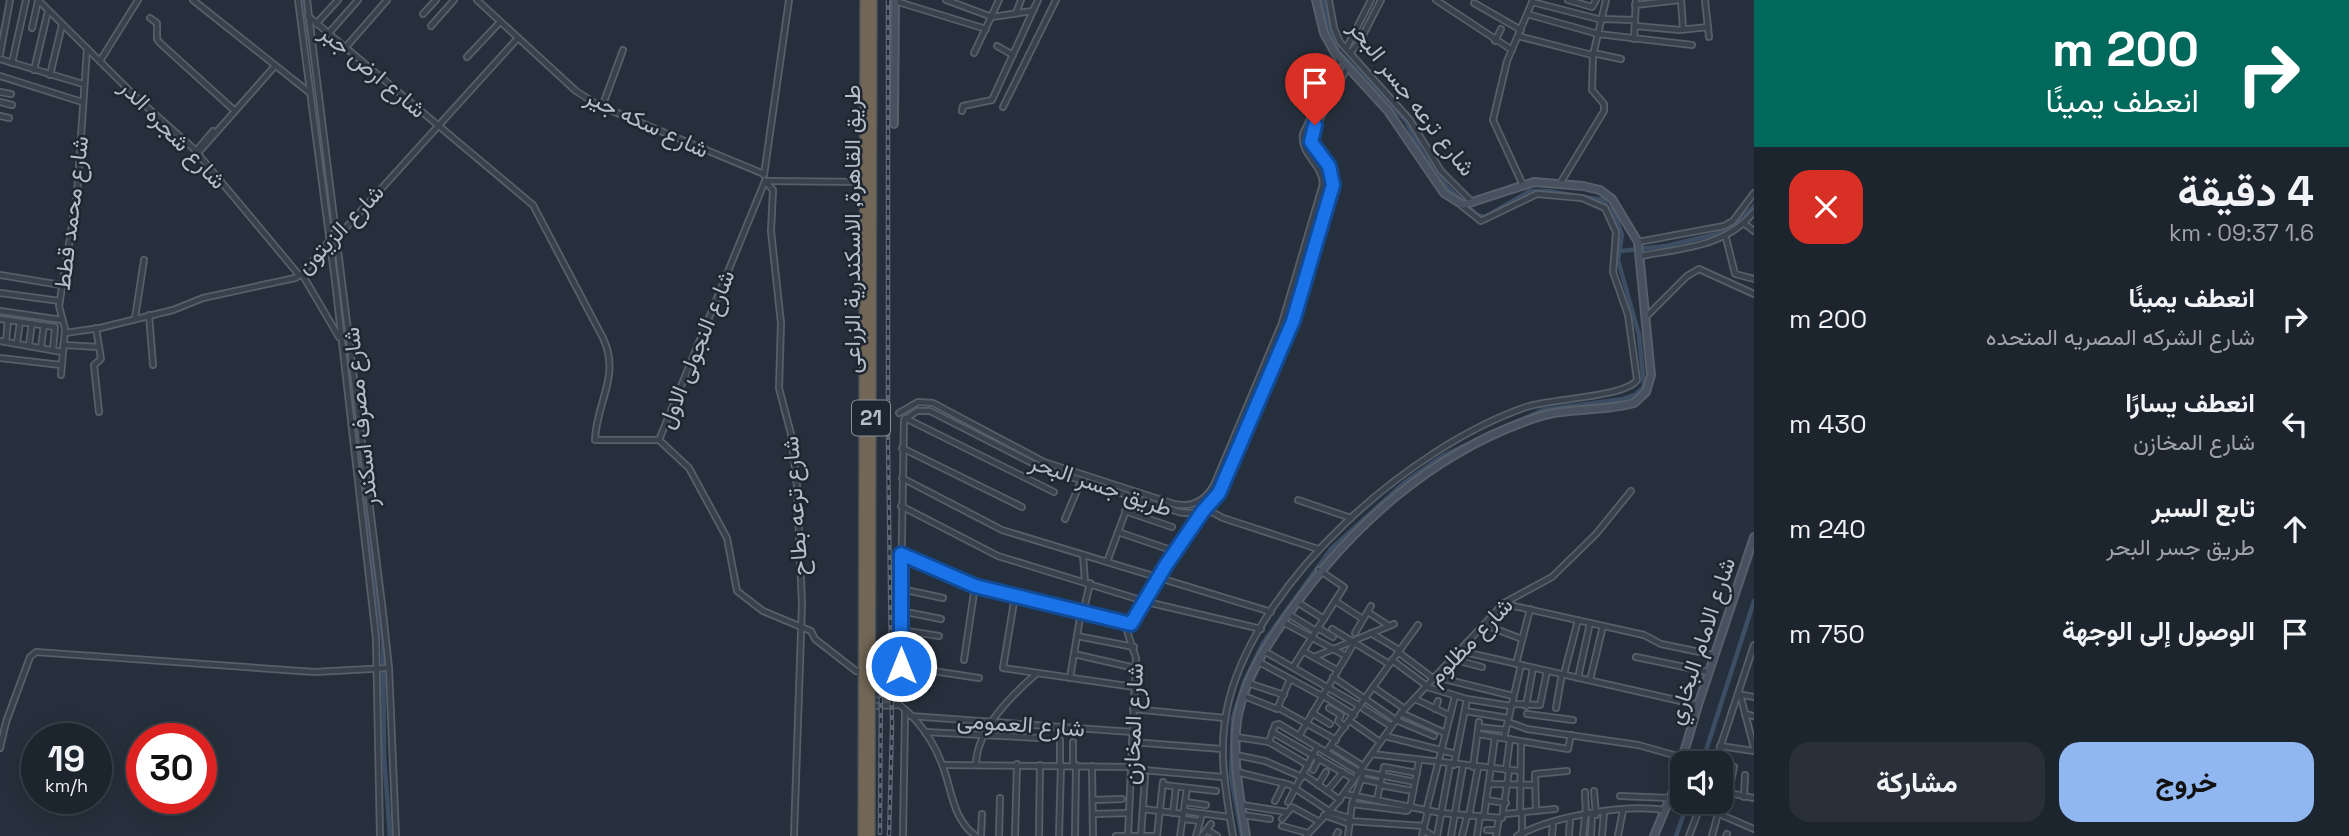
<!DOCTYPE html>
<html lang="ar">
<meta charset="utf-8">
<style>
body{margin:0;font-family:"Space Grotesk",Vazirmatn,sans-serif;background:#293039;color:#f1f3f6;direction:rtl;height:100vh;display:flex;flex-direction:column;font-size:26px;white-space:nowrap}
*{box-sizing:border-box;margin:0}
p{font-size:23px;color:#a0a4aa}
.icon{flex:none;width:38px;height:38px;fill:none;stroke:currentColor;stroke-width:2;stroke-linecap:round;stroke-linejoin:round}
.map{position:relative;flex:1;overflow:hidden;direction:ltr}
.panel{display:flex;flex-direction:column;background:#1c242d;width:595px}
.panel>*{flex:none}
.hud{background:#00695c;color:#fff;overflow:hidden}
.controls{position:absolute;left:1670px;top:751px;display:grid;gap:14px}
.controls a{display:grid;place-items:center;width:63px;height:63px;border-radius:14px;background:#1c242d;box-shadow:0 4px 18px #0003,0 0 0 2px #3a4149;font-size:35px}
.speed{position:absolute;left:21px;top:723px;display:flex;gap:14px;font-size:35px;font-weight:700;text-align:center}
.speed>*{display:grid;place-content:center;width:91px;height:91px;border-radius:50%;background:#1c242d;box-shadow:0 4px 18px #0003,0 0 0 2px #3a4149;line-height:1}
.speed small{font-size:18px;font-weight:400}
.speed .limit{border:10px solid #d22;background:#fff;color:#111}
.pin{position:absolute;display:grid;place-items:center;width:60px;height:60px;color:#fff;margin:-72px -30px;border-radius:50% 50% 50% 0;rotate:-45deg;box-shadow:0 0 7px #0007}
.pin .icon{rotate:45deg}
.me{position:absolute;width:77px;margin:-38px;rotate:0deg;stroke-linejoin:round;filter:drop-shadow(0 0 5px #0008)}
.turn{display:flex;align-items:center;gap:24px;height:147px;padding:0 35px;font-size:32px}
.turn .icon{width:91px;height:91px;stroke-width:2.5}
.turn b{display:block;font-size:49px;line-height:60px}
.round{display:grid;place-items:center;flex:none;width:74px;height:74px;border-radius:21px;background:#293039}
.overview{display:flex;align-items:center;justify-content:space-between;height:119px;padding:0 35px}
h1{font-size:42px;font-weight:700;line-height:52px}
.button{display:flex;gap:14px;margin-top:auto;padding:14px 35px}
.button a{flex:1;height:80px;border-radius:21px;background:#91b7f1;color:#111;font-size:28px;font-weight:700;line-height:80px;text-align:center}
.button a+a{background:#293039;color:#f1f3f6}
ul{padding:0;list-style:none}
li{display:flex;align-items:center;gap:21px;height:105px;padding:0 35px}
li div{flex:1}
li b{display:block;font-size:26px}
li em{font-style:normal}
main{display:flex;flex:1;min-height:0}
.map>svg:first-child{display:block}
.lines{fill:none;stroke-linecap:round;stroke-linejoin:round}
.stream{stroke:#3c4d64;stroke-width:2}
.canal{stroke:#3c4d64;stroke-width:4.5}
.street-casing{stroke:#575f6a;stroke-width:8}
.secondary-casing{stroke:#575f6a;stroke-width:10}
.highway-casing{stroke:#444d57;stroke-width:12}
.street{stroke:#39414c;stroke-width:4.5}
.secondary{stroke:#48515f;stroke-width:6}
.highway{stroke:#726757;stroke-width:9}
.rail-casing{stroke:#5c6673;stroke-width:4.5}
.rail{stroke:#1e2731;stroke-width:2;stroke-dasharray:5;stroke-linecap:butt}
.route-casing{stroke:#114b97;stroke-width:18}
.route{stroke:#1a73e8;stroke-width:12}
.labels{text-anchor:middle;stroke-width:5;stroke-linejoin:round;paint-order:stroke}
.shield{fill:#1e2731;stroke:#88909a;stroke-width:2}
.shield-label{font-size:21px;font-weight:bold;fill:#b5bdc7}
.street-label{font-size:23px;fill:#b5bdc7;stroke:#1e2731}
</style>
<main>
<section class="panel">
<div class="hud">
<div class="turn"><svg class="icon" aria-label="right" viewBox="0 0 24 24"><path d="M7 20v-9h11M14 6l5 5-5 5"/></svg><div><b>200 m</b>انعطف يمينًا</div></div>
</div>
<div class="overview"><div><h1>4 دقيقة</h1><p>1.6 km · 09:37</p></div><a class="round" style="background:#d93025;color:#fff"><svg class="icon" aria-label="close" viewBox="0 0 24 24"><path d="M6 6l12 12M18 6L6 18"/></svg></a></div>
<ul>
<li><svg class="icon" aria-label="right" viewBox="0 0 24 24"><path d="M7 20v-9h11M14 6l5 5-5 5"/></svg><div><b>انعطف يمينًا</b><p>شارع الشركه المصريه المتحده</p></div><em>200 m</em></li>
<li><svg class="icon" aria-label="left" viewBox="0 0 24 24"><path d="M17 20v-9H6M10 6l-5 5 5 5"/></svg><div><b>انعطف يسارًا</b><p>شارع المخازن</p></div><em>430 m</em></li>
<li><svg class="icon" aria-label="ahead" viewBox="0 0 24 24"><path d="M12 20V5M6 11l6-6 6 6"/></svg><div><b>تابع السير</b><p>طريق جسر البحر</p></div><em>240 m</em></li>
<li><svg class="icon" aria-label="arrive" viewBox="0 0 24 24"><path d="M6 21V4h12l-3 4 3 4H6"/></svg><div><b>الوصول إلى الوجهة</b></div><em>750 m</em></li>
</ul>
<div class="button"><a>خروج</a><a>مشاركة</a></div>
</section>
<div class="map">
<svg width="1754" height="836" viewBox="0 0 1754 836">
<rect width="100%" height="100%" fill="#26303c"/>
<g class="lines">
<g class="stream">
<polyline points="1354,46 1378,0"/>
<path d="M1310,253L1329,178C1323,168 1311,155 1309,145C1303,125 1334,85 1343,66"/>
<polyline points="1244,430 1290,322"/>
<polyline points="1206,505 1235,451"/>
</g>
<g class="canal">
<polyline points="304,0 309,37"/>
<polyline points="1621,251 1666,246 1729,231 1754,206"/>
<polyline points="352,379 361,480 383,639 384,755 390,836"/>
<polyline points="1702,763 1754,601"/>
<polyline points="1242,836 1231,777 1233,718 1245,680 1263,643 1331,549 1405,482 1442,456 1543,410 1623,399 1635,395 1644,387 1639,335 1618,260 1622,235 1616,217 1602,200 1548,191 1530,191 1485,217 1477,215 1447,187 1422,153 1406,121 1338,51 1329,28 1323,0"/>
<polyline points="1676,836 1688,802"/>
</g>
<defs>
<g id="street">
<polyline points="38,0 139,100 193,148 299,275"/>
<polyline points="193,0 310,93"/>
<polyline points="298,0 335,281 376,638 380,836"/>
<polyline points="307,0 383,613 389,668 396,836"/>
<polyline points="477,0 576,91 598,105 764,174"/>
<polyline points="946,0 992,17 1032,11"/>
<polyline points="1329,0 1334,28 1340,42 1410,120 1441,171 1471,201"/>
<polyline points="1436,0 1512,50"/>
<polyline points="1568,0 1592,7 1596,0"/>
<polyline points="1681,0 1683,29"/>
<polyline points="1705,0 1709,37"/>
<polyline points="895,1 986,29"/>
<polyline points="1532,2 1602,20"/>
<polyline points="1474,3 1521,30"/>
<polyline points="1635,5 1680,0"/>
<polyline points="1016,13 1021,0"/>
<polyline points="423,14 436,0"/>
<polyline points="1527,14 1598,34 1692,45"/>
<path d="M308,16L533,205L603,338C621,376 596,403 595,440H659"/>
<polyline points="150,18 157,23 157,39 160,43 235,111"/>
<polyline points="1602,19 1635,20"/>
<polyline points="316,24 338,0"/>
<polyline points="431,26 454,0"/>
<polyline points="1635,26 1680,30 1708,27"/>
<polyline points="32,28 38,1"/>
<polyline points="328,34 358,0"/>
<polyline points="1518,36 1592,55"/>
<polyline points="1634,39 1636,0"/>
<polyline points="1495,41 1501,29"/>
<polyline points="997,46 1013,55"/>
<polyline points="346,47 387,0"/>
<polyline points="1346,49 1371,0"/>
<polyline points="974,53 999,0"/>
<polyline points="1350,53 1360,41 1381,0"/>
<polyline points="1593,53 1621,59"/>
<polyline points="0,54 10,0"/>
<polyline points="467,57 500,22"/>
<polyline points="0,59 83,84"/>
<polyline points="100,61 138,0"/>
<polyline points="12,63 26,0"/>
<polyline points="34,70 48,11"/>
<polyline points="50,75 62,25"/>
<polyline points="0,76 82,102"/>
<polyline points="0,92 11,94"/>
<polyline points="0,102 12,105"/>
<polyline points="602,107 623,50"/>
<polyline points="1003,107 1056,0"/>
<polyline points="962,111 963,106 992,100 1038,0"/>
<polyline points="0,116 9,118"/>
<polyline points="196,151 213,131"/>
<polyline points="198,153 274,67"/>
<polyline points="764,175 789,0"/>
<polyline points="765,181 773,190 771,231 781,323 779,388 791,434 797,486 802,604 794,836"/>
<polyline points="766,181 865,182"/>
<polyline points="1561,182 1604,111 1604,104 1592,90 1593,55 1606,0"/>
<polyline points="1522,183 1493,120 1507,61 1533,0"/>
<polyline points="1745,224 1754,231"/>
<polyline points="1726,238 1735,274 1754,279"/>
<polyline points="1638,242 1724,226 1733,221 1754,193"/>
<path d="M1641,256C1682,248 1726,247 1754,212"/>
<polyline points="302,274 339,337"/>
<polyline points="0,275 61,285"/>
<polyline points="0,293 60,301"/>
<polyline points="0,311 62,320"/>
<polyline points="149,315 153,365"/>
<polyline points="135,318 144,260"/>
<polyline points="1645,318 1687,276 1699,269 1754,294"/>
<polyline points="0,319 55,327 53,349"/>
<polyline points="96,328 101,359 94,365 99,412"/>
<polyline points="65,333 100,328 173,310 203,298 295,278 302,274 329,241 342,232 518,38"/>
<polyline points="0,341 62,352"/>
<polyline points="6,342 8,320"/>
<polyline points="17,343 20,322"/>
<polyline points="29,345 32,323"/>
<polyline points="63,345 99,347"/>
<polyline points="41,347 44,325"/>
<polyline points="0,358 61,365"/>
<polyline points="61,375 65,329 59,306 77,195 87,49"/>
<path d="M899,413L918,402L933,403L1044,462L1174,504C1192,508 1205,501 1214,485L1282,323L1323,184C1322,163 1300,155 1303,134L1339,59"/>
<polyline points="905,418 1054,492"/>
<polyline points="659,440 689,468 727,538 737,591 763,611 811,631 815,639 856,671 863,672"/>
<polyline points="659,440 765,181"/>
<polyline points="902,448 1022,507"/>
<polyline points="902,478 1002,530 1271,612"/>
<polyline points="1298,500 1351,518"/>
<polyline points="901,506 998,556 1147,602 1261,629"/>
<polyline points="1206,509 1223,518 1318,549"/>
<polyline points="1125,511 1172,527"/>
<polyline points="1065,519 1081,481"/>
<polyline points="1118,532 1177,552"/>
<polyline points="901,554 975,586 1131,624"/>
<polyline points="1083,555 1085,582"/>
<polyline points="1107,562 1131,497"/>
<polyline points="901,589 943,598"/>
<polyline points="1015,596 1003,668 1134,687"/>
<polyline points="1335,601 1363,619"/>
<polyline points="1297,602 1324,619"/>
<polyline points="1505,604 1644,635 1661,644 1714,655"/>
<polyline points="901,611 941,619"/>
<polyline points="1368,612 1389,626"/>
<polyline points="1083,613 1090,583"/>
<polyline points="1288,614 1316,631"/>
<polyline points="1283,622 1346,656"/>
<polyline points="1485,625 1522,639"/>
<polyline points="1318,628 1333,637"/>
<polyline points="1332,629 1389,664"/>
<polyline points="901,630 939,636"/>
<polyline points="1355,633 1371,606"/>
<polyline points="1371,633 1399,650"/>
<polyline points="1077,636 1134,647"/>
<polyline points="1264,651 1360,706"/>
<polyline points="1303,651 1337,670"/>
<polyline points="1460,651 1698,705"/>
<polyline points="1398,652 1434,679"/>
<polyline points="1074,654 1135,668"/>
<polyline points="1314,657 1394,624"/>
<polyline points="1636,657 1708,672"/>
<polyline points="1452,659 1482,667"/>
<polyline points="964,660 975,586"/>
<polyline points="1392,660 1427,686"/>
<polyline points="1259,662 1322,696"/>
<polyline points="1516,664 1530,609"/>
<polyline points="900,666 979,678"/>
<polyline points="1293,667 1344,587 1319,570"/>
<polyline points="1564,674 1578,620"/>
<polyline points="1333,677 1396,720 1434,736"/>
<polyline points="1436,677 1513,696"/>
<polyline points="1070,678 1081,612"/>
<polyline points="1578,678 1590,623"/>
<polyline points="1590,680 1603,626"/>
<polyline points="1248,683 1284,695"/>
<polyline points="1373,687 1405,709"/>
<polyline points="1427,687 1467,699 1511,706"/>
<path d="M871,693C904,697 931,735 942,764C952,789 952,819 976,836"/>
<polyline points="1738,694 1754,697"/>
<polyline points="1740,694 1754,748"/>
<polyline points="1322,695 1354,715"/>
<polyline points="1244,696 1277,709 1290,679"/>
<polyline points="1415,699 1449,715"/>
<polyline points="1512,704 1540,705 1547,671"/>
<path d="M899,705L904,420L917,411H930L1040,467L1179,512C1197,516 1210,509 1219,493L1290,328L1333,185C1334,163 1312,156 1311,136L1347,68"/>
<polyline points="872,706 898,705"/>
<polyline points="1526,706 1533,668"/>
<polyline points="1279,708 1336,740"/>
<polyline points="1329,708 1341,715 1338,721 1345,727"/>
<polyline points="1556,708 1562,674"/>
<polyline points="1133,709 1225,718"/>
<polyline points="1364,709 1391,726"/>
<polyline points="1435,709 1438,701"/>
<polyline points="1465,711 1508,718"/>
<polyline points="1312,713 1330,724"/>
<polyline points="1401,713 1445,733"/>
<polyline points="1527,714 1573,720"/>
<polyline points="1745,714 1754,716"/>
<polyline points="910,716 1132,732"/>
<polyline points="1350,721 1380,742"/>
<polyline points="1508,722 1527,729 1638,745 1681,757"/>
<polyline points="1479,727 1506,730"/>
<polyline points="925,732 1040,738"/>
<polyline points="1272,732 1354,779"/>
<polyline points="1478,734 1568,749 1571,735"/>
<polyline points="1299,736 1354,643"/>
<polyline points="1385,736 1456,754"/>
<polyline points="1236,737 1269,742 1308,765"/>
<polyline points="1504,738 1521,665"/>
<polyline points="1132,742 1222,749"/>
<polyline points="1269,742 1275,725 1279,724 1359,772"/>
<polyline points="1331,746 1363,766"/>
<polyline points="1720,746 1754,751"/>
<polyline points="0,748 6,722 30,657 36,652 314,672 389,668"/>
<polyline points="1326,752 1418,625"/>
<polyline points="1372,754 1520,771"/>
<polyline points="1236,755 1265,761 1302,777"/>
<polyline points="1715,763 1754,645"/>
<path d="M976,764C977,729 1011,696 1036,674"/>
<polyline points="943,765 1131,767"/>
<polyline points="1060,765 1060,740"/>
<polyline points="1073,765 1073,742"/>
<polyline points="1454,765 1467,699"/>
<polyline points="1092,766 1093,836"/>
<polyline points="1473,767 1479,722"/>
<polyline points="1131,769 1223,777"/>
<polyline points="1313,770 1319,758"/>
<polyline points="1506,770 1510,739"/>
<polyline points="1237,772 1290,785 1329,811"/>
<polyline points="1364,772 1415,782"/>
<polyline points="1303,774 1340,800"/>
<polyline points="1361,779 1380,783"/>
<polyline points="1489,784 1535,785"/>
<polyline points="1163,785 1216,791"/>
<polyline points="1318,785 1326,772"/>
<polyline points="1380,785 1413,791"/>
<polyline points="1327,791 1343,772"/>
<polyline points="1594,791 1596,815"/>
<polyline points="1585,792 1586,816"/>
<polyline points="1729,793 1754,798"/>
<polyline points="1345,794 1441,813 1502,818 1509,771"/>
<polyline points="1620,796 1670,798"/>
<polyline points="1728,796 1734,767"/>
<polyline points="1744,797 1745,775"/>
<polyline points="1377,799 1384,767 1417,773"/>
<polyline points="1093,800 1122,799"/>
<polyline points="1486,800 1506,803"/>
<polyline points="1275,801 1284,783"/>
<polyline points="1185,802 1206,805"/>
<polyline points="1288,802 1317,747"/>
<polyline points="1352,804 1407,811 1410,807"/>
<polyline points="1242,805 1287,812"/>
<polyline points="1701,806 1754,829"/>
<polyline points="1410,807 1419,761"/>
<polyline points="1143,809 1183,814"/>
<polyline points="1184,811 1230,817"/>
<polyline points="1426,811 1455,696"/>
<polyline points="1536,811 1535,774 1567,771"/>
<polyline points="1329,812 1350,818"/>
<polyline points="1173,813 1176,787"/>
<polyline points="1520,813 1521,744"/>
<polyline points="1093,814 1129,813"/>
<polyline points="1505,814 1555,809"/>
<polyline points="1243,815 1270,819"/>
<polyline points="1324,815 1349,824"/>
<polyline points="1469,816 1478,768"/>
<polyline points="1484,816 1495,737"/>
<polyline points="1183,819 1200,821"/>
<polyline points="1282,819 1292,807 1318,821"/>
<polyline points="1349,821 1424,826"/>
<polyline points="1282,826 1308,833"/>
<polyline points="1207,830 1217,836"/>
<polyline points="1423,830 1433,836"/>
<polyline points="1487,830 1497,830"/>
<polyline points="1141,835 1145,776"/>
<polyline points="1522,835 1522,813"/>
<polyline points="903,836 905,712"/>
<polyline points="981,836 982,814"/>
<polyline points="999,836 1000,798"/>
<polyline points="1015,836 1017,764"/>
<polyline points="1039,836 1040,765"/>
<polyline points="1059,836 1061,765"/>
<polyline points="1075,836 1076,765"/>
<polyline points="1116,836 1154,836"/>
<polyline points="1128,836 1136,658 1127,631 1202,511"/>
<polyline points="1157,836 1163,782"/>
<polyline points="1180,836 1187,788"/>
<polyline points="1196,836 1202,814"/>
<polyline points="1202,836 1211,824"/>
<path d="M1233,836C1225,789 1217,746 1229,700C1260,578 1410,447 1526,407C1549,399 1626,397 1637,380L1628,315L1613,272L1616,232L1605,208L1582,198L1537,194L1481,221L1462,206"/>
<polyline points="1306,836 1337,803 1401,713 1504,603 1552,577 1596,534 1631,491"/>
<polyline points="1336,836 1338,832"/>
<polyline points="1348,836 1352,804 1364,772"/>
<polyline points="1422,836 1428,811"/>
<polyline points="1437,836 1450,765"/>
<polyline points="1451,836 1463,766"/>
<polyline points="1462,836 1467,816"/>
<polyline points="1477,836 1480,816"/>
<polyline points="1496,836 1499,818"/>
<path d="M1517,836C1553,816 1624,804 1665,810"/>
<polyline points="1552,836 1553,823"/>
<polyline points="1569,836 1570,819"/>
<polyline points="1583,836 1585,817"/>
<polyline points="1591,836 1592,815"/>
<polyline points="1602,836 1604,813"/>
<polyline points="1618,836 1623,810"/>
<polyline points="1689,836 1702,802"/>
<polyline points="1712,836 1718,814"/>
<polyline points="1726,836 1727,834"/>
</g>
<g id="secondary">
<polyline points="894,124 895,0"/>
<path d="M1246,836C1240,797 1231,755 1238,715C1246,676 1268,643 1290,612C1351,526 1433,452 1535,418C1566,407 1602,412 1634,403L1646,392L1651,375L1638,242L1612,199L1600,190L1583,186L1534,182L1463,205L1444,193L1388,111L1335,53L1324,33L1316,0"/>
<polyline points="1654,836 1672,793 1698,705 1754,537"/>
</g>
<g id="highway">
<polyline points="863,836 865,0"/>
<polyline points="870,836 872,0"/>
</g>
</defs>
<use href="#street" class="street-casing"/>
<use href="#secondary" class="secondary-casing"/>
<use href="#highway" class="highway-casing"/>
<use href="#street" class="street"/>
<use href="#secondary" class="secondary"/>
<use href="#highway" class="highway"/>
<defs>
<g id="rail">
<polyline points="888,0 888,446 892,727 889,836"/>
<polyline points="880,833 881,672"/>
</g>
</defs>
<use href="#rail" class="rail-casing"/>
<use href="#rail" class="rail"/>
</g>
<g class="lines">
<defs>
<polyline id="route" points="901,666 901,554 975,586 1131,624 1166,565 1203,511 1219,493 1293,321 1333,185 1329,166 1311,142 1315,125"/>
</defs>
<use href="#route" class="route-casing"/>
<use href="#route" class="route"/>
</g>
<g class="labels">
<rect class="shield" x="852" y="400.5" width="38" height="35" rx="5"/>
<g class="shield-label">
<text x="871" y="425">21</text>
</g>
<g class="street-label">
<text transform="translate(373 71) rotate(40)" y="8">شارع ارض جبر</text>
<text transform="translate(1412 98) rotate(52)" y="8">شارع ترعه جسر البحر</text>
<text transform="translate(647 123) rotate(25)" y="8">شارع سكه جير</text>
<text transform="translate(173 134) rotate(46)" y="8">شارع شجره الدر</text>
<text transform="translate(71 213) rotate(-83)" y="8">شارع محمد قطط</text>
<text transform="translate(340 229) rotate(-46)" y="8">شارع الزيتون</text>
<text transform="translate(852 229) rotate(-90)" y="8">طريق القاهرة, الاسكندرية الزراعى</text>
<text transform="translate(696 349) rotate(-68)" y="8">شارع النجولى الاول</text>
<text transform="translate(360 417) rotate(-96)" y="8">شارع مصرف اسكندر</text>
<text transform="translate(1101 485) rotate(19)" y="8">طريق جسر البحر</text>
<text transform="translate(795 506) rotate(-94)" y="8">شارع ترعه بطاح</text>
<text transform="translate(1470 641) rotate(-46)" y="8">شارع مظلوم</text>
<text transform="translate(1701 641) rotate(-72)" y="8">شارع الامام البخاري</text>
<text transform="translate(1021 724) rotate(4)" y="8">شارع العمومى</text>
<text transform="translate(1133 724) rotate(-88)" y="8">شارع المخازن</text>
</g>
</g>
</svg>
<div class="controls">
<a><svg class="icon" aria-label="sound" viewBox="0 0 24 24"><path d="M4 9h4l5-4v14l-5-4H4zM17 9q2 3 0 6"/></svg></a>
</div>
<div class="speed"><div>19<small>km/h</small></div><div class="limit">30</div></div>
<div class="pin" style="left:1315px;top:125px;background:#d93025"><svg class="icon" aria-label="arrive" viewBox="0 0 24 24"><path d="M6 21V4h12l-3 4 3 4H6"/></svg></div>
<svg class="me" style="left:901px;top:666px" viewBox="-20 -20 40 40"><circle r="17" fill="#1a73e8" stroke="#fff" stroke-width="3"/><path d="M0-11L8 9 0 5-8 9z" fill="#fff"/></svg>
</div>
</main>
